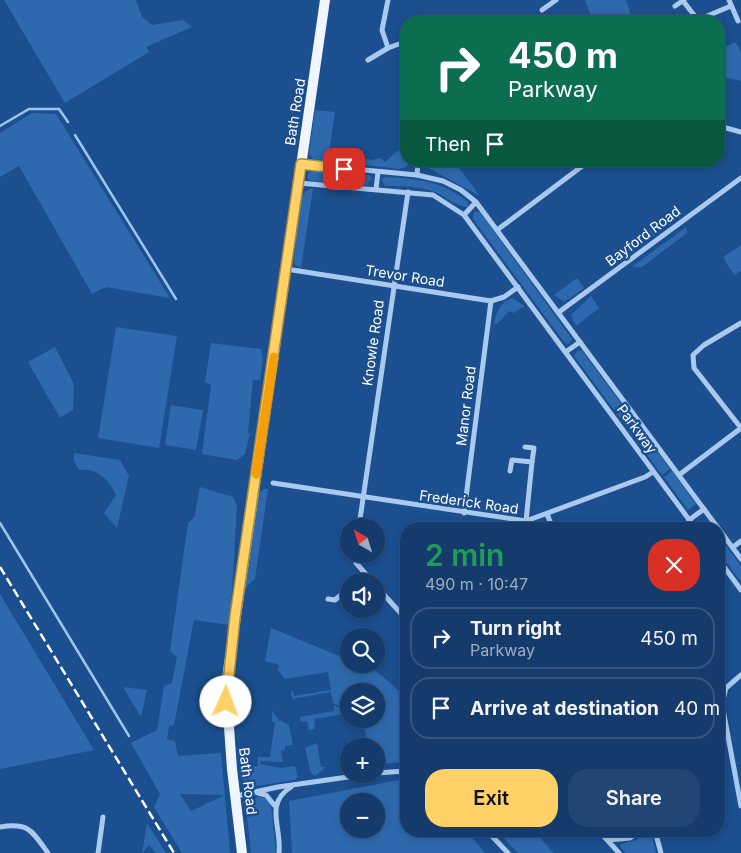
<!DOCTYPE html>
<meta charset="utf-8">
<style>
body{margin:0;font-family:Inter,sans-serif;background:#214673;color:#f1f3f6;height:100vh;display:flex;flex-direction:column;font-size:19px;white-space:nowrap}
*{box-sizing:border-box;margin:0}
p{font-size:16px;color:#9dadc1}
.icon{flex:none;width:28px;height:28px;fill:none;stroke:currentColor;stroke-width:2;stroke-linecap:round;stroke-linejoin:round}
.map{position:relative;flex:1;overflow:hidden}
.details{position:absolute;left:400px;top:522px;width:325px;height:315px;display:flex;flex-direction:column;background:#143b6b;border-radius:20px;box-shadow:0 2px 8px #0003,0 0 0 1px #33557e}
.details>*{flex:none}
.hud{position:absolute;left:400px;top:15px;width:325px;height:152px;border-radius:20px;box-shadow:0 2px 8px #0003,0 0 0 1px #33557e;background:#0b6e4f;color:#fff;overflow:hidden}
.needle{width:32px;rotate:321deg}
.buttons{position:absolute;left:340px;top:518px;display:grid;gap:10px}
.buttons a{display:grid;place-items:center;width:45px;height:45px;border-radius:50%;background:#143b6b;box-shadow:0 2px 8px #0003,0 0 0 1px #33557e;font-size:25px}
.pin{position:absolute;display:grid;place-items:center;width:42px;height:42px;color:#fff;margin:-21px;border-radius:10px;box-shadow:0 2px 8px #0006}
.me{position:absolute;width:55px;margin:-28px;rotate:2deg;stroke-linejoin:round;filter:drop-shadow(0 0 4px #0008)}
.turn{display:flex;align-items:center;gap:18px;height:105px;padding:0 25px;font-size:22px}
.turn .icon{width:65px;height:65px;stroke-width:2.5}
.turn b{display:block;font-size:35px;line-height:42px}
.then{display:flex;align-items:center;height:48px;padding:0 25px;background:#0003;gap:10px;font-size:19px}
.round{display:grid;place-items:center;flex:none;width:52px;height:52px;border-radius:20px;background:#214673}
.summary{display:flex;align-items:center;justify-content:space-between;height:85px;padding:0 25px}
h1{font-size:30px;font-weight:600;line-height:38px;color:#1e9e55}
.primary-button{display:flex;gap:10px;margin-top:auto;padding:10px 25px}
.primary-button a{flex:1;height:58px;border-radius:20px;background:#ffd166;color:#111;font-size:20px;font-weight:600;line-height:58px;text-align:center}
.primary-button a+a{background:#214673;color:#f1f3f6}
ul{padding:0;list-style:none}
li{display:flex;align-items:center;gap:15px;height:62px;margin:0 10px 8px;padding:0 15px;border:2px solid #33557e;border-radius:20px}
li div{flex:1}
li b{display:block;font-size:19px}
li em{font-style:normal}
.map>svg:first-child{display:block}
.green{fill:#2e69ad;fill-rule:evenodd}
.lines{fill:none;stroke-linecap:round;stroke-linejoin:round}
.stream{stroke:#9cc4f0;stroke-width:2.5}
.minor{stroke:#a9c9ee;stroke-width:5}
.primary{stroke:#f0f6ff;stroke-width:10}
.rail{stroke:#fff;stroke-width:2.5;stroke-dasharray:9 4;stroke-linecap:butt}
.route-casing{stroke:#a68842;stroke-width:12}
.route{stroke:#ffd166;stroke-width:9}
.slow{stroke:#f59e0b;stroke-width:9}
.labels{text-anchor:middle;stroke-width:5;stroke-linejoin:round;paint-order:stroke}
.street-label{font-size:14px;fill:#fff;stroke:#1b4f8f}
</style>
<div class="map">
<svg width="741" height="853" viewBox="0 0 741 853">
<rect width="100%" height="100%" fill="#1b4f8f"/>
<g class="green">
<polygon points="4,0 136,0 142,17 152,25 183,20 192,27 146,47 149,52 65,103"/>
<polygon points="585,0 626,0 633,21 593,21"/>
<polygon points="735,42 741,52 741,81 719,76 719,50"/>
<polygon points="315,110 335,112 329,153 373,160 380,158 385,162 406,143 406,161 409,162 406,167 399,169 313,159 309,154"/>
<polygon points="32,113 56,114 170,298 106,287 92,294 19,166 0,177 0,133"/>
<polygon points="422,161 454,161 480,196 423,165"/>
<polygon points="313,171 369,175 372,179 367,185 312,181 307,178 308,173"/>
<path d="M386,177C419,179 442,181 468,202V207C454,206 445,195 432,191C417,186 401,186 385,186L381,179Z"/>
<polygon points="313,188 301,268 295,265 294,260 300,199 306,191"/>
<polygon points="474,212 480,212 572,339 568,344 564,342 473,219"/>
<polygon points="669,215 679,217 625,257 627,245"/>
<polygon points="686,227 687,233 642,267 632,267"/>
<polygon points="741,245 741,271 734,275 723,257"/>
<polygon points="577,278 584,288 564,302 554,295"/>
<polygon points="591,296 599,308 576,326 571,315"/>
<path d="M512,298L525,306L513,313L509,311L497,324H494C496,312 500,303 512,298Z"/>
<polygon points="116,327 177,336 159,448 98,438"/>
<polygon points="211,343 261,349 263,359 260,380 253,380 248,433 250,433 245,454 237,460 202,454 211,385 205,382"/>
<polygon points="55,347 74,384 73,410 60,418 28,362"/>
<polygon points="577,351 582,351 670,469 662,475 574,356"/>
<polygon points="171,405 203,410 196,450 165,445"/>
<path d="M74,453L120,460L129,476L117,528L104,513L116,495C109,479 97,468 79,470L74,461Z"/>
<polygon points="672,471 696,504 688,510 664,477"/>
<path d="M200,487L233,497L237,506L230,625L194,620L174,725L169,726L167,739L175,741L178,756L221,753L230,853H182L154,807L160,794L131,743L157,730L164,686L172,683L177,657L170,651L188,523L194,518ZM180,794L225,795L191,811Z"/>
<polygon points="264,489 268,489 255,579 248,585 243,595 257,494"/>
<polygon points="719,536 741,566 741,582 719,552"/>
<polygon points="0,594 94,750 0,769"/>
<path d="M271,628L349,660V664C376,664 387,682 406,697V762L376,764V746H368L363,719H376V691H349V719H346L344,708L333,703L331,692L292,699L291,691H293L294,696L331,690L328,672L285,679L278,670L279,665L265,661Z"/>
<polygon points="123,687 147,690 141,717"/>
<polygon points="334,705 342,709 343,714 314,719 315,729 309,730 307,721 301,722 300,717 334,711"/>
<polygon points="272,711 279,720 289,725 293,745 285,746 285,750 281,751 283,762 261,761 260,764 281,768 295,766 298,777 294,780 250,787 244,783 238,768 258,766 258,757 270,757 275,723 272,721"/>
<polygon points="317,743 321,767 326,767 315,776 311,773 305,748"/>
<path d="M399,780L406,781V831H467L485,853H292L289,801ZM349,801H376V829H349Z"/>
<polygon points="258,797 265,798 271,805 276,853 251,853 246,807 250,801"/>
<polygon points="147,823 166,853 156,853 149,845 142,853"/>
<polygon points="497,831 534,831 554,853 518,853"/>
<polygon points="647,831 651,831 656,853 626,853 620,846 621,844 636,840"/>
</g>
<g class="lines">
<g class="stream">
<polyline points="0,126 29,109 59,109 68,122"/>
<polyline points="75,135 176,299"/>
<polyline points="0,523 129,736"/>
</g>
<g class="minor">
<polyline points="729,0 738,21"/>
<polyline points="683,1 698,20"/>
<polyline points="675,6 684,0"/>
<polyline points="542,10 556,0"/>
<polyline points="695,21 731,6"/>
<polyline points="388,48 399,44"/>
<polyline points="368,60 388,48 382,30 388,0"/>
<polyline points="719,126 741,132"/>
<polyline points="301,164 417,175 443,181 461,190 476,202 741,559"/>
<polyline points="417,175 418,161"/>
<polyline points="299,183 433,195 464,215 696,529"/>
<polyline points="376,189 378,172"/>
<polyline points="464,215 476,202"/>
<polyline points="497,230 589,161"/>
<polyline points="286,269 491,301 504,297 518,287"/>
<polyline points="559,312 741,178"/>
<polyline points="567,351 580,342"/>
<polyline points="741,428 694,368 693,355 704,345 741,323"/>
<polyline points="510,471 512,460 532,462 534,448 525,447"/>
<polyline points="679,475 741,428"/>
<polyline points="273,483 526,521 645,477 653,472"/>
<polyline points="464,513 491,301"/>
<polyline points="547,514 553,529"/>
<polyline points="689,520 704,509"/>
<polyline points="526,521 532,462"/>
<polyline points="359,526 408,192"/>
<polyline points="733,547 741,541"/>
<polyline points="355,554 356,563 372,581"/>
<polyline points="719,560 741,590"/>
<polyline points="357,581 365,574"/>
<polyline points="376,586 406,619"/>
<polyline points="328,599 335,600 349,588"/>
<polyline points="741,675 726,688 722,704 741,806"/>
<polyline points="376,773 406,771"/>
<polyline points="258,793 266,795 275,806"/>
<polyline points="236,796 278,787 369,774"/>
<path d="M0,827C29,822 32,831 48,853"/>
<polyline points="487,831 508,853"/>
<polyline points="599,831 619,853"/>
<polyline points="655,831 661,853"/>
<polyline points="608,840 630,838 640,831"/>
<polyline points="98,853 103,817"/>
<path d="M279,853C282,827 264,804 291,787"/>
</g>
<polyline class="primary" points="242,853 232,769 226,685 325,0"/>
<polyline class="rail" points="0,567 174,853"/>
</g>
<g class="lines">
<defs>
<polyline id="route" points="226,702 235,617 301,164 344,169"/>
</defs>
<use href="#route" class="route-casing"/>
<use href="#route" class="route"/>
<polyline class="slow" points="256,474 274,357"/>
</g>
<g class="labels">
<g class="street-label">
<text transform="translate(295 112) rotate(-81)" y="5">Bath Road</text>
<text transform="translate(643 236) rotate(-37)" y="5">Bayford Road</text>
<text transform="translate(405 276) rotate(9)" y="5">Trevor Road</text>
<text transform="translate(373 343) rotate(-82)" y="5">Knowle Road</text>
<text transform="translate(466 406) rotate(-83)" y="5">Manor Road</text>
<text transform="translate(637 429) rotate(54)" y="5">Parkway</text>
<text transform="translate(469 502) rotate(8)" y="5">Frederick Road</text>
<text transform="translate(248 781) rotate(83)" y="5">Bath Road</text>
</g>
</g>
</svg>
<div class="buttons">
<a><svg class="needle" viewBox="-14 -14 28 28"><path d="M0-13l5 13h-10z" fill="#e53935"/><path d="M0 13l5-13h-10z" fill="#9dadc1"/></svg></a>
<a><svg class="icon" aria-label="sound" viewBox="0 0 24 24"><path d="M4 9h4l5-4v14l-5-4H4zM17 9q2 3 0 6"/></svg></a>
<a><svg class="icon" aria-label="search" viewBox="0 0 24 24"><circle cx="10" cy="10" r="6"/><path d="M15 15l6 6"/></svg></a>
<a><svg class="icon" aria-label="layers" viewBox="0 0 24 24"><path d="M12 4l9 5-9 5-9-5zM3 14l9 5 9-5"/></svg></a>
<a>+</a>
<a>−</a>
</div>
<div class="pin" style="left:344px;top:169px;background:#d93025"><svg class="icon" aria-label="arrive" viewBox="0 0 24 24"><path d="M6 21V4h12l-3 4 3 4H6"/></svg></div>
<svg class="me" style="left:226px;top:702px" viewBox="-20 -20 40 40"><circle r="19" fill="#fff"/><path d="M0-13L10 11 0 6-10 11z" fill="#ffd166"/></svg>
<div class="hud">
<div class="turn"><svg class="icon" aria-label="right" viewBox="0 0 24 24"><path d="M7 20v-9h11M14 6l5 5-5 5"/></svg><div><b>450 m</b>Parkway</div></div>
<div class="then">Then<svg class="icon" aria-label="arrive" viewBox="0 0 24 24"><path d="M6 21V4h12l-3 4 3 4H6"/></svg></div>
</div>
<section class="details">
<div class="summary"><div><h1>2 min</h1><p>490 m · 10:47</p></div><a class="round" style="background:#d93025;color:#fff"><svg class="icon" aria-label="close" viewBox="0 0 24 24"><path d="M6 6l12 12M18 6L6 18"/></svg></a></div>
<ul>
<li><svg class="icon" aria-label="right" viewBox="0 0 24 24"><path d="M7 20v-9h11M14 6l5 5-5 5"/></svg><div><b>Turn right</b><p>Parkway</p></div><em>450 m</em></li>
<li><svg class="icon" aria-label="arrive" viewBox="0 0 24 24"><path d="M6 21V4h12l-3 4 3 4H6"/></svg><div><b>Arrive at destination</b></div><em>40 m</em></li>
</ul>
<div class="primary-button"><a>Exit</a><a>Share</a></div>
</section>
</div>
